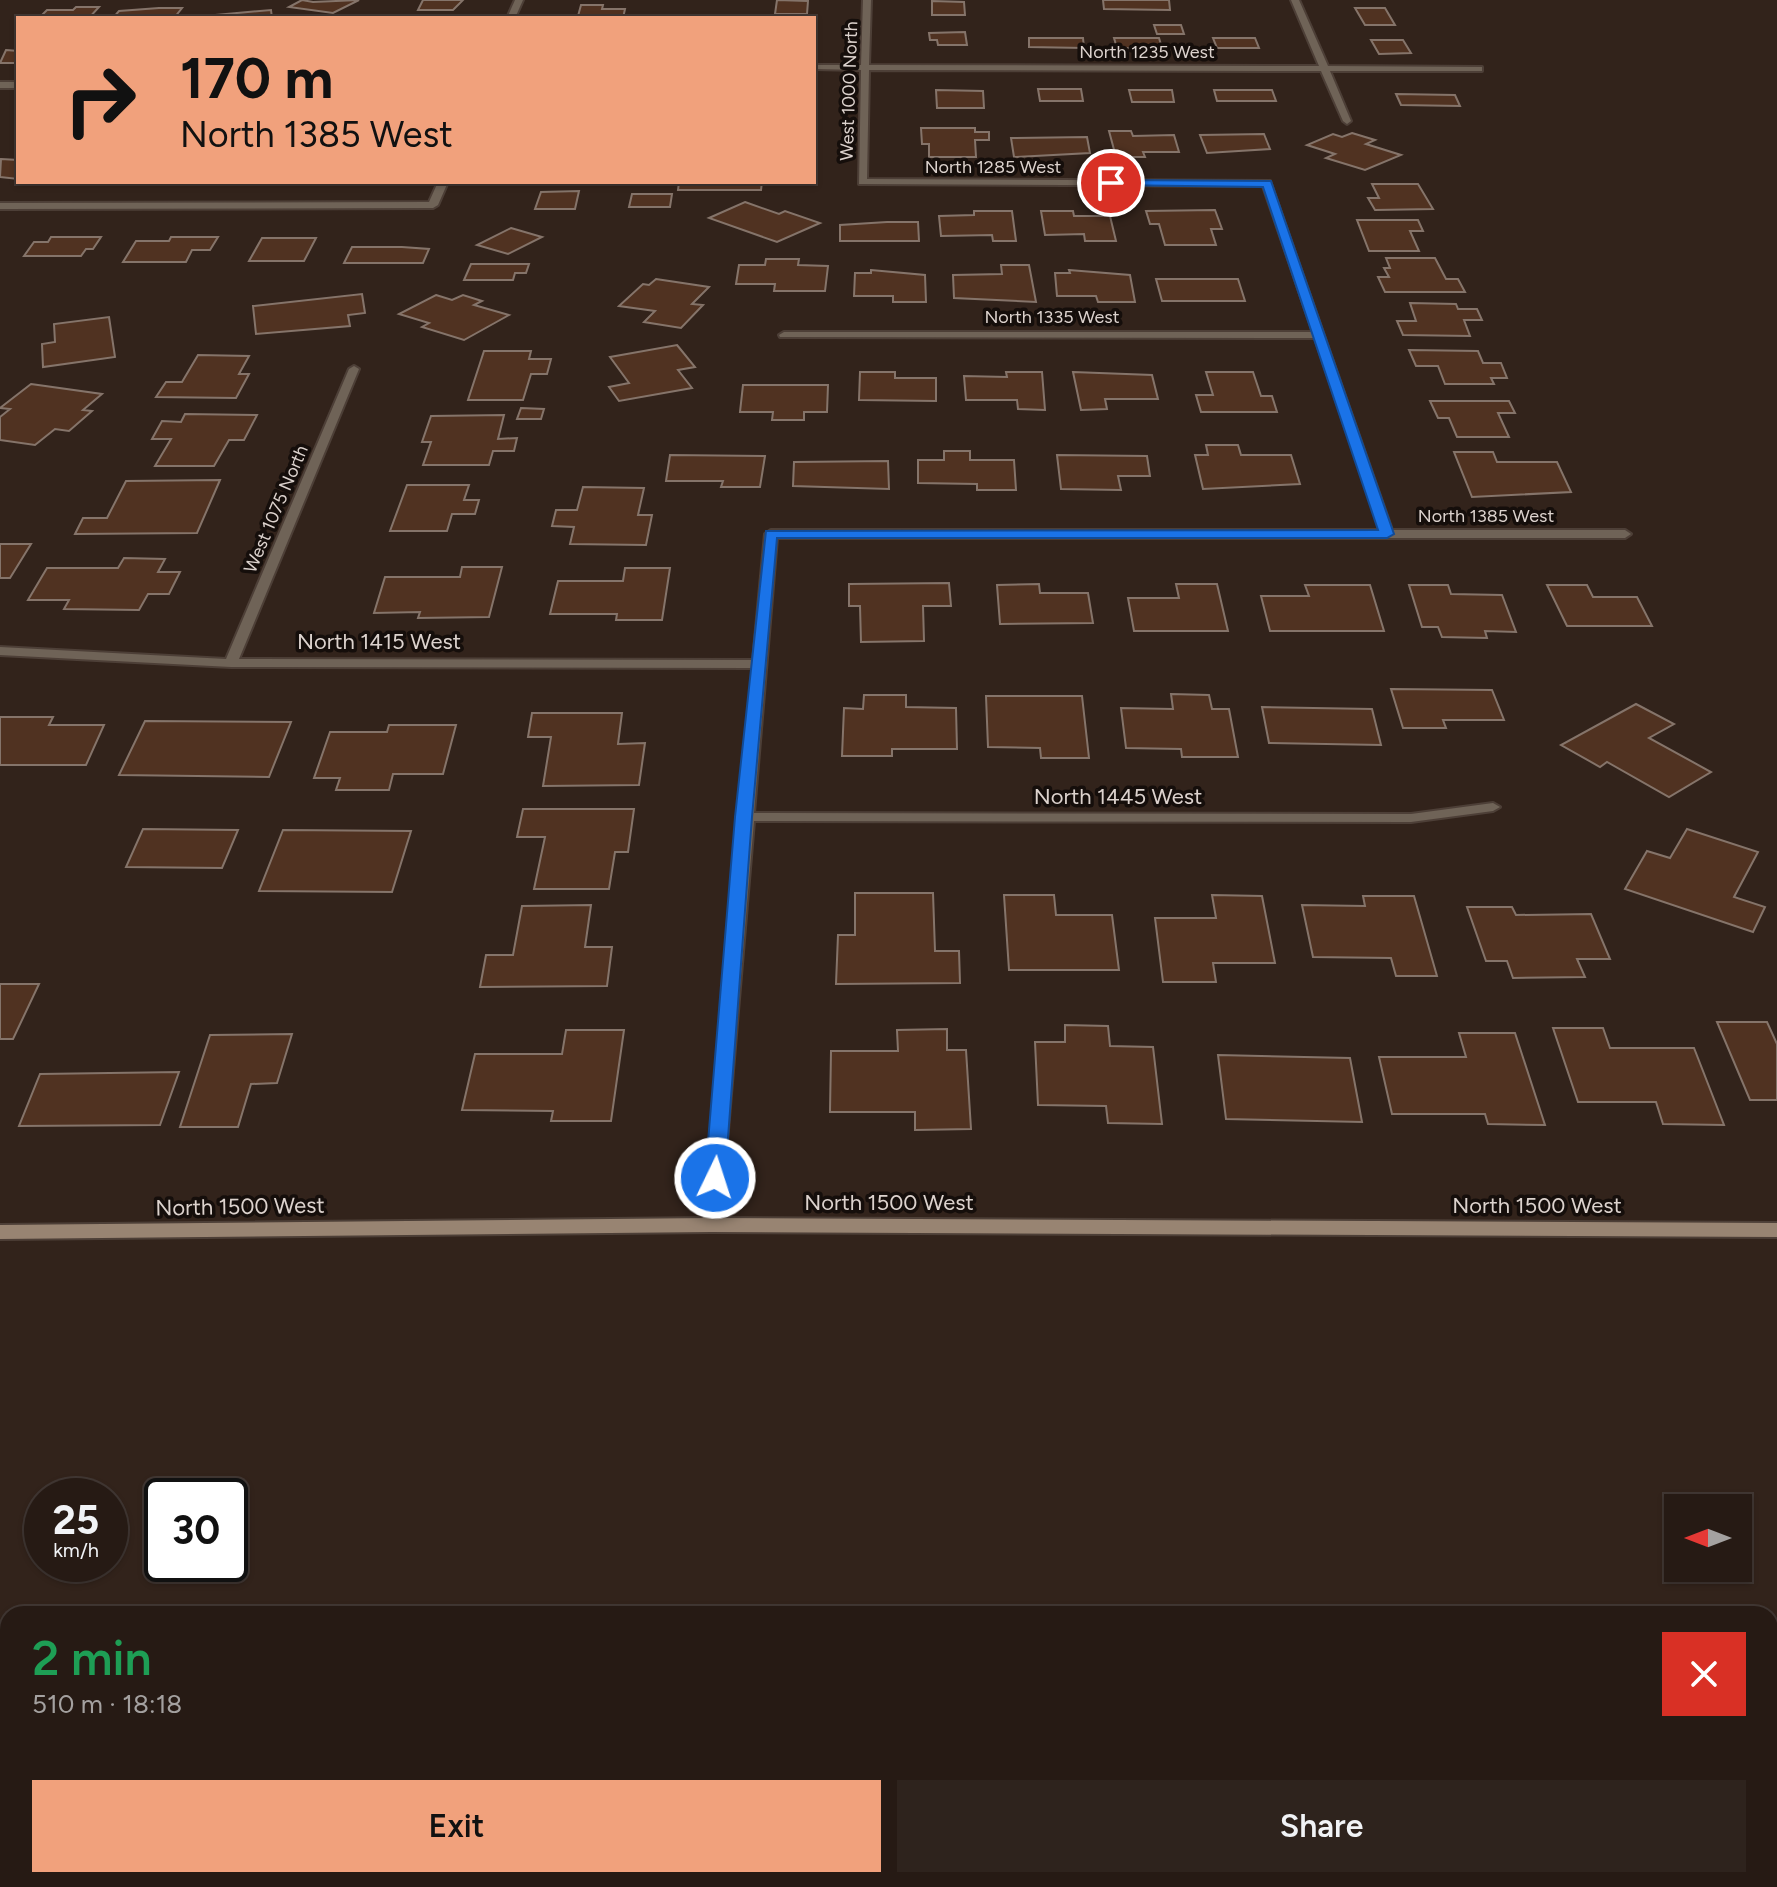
<!DOCTYPE html>
<meta charset="utf-8">
<style>
body{margin:0;font-family:Figtree,sans-serif;background:#2e231d;color:#f1f3f6;height:100vh;display:flex;flex-direction:column;font-size:30px;white-space:nowrap}
*{box-sizing:border-box;margin:0}
p{font-size:26px;color:#a4a1a0}
.icon{flex:none;width:44px;height:44px;fill:none;stroke:currentColor;stroke-width:2;stroke-linecap:round;stroke-linejoin:round}
.map{position:relative;flex:1;overflow:hidden}
.side{position:absolute;left:0px;top:1606px;width:1778px;height:282px;display:flex;flex-direction:column;background:#261a14;border-radius:24px 24px 0 0;box-shadow:0 2px 6px #0004,0 0 0 2px #423834}
.side>*{flex:none}
.guide{position:absolute;left:16px;top:16px;width:800px;height:168px;border-radius:0px;box-shadow:0 2px 6px #0004,0 0 0 2px #423834;background:#f1a17c;color:#111;overflow:hidden}
.needle{width:52px;rotate:270deg}
.tools{position:absolute;left:1664px;top:1494px;display:grid;gap:16px}
.tools a{display:grid;place-items:center;width:88px;height:88px;border-radius:0px;background:#261a14;box-shadow:0 2px 6px #0004,0 0 0 2px #423834;font-size:40px}
.speed{position:absolute;left:24px;top:1478px;display:flex;gap:16px;font-size:40px;font-weight:700;text-align:center}
.speed>*{display:grid;place-content:center;width:104px;height:104px;border-radius:50%;background:#261a14;box-shadow:0 2px 6px #0004,0 0 0 2px #423834;line-height:1}
.speed small{font-size:20px;font-weight:400}
.speed .limit{border:4px solid #111;border-radius:12px;background:#fff;color:#111}
.pin{position:absolute;display:grid;place-items:center;width:68px;height:68px;color:#fff;margin:-34px;border:4px solid #fff;border-radius:50%;box-shadow:0 2px 8px #0007}
.me{position:absolute;width:88px;margin:-44px;rotate:4deg;stroke-linejoin:round;filter:drop-shadow(0 0 6px #0008)}
.turn{display:flex;align-items:center;gap:28px;height:168px;padding:0 32px;font-size:36px}
.turn .icon{width:104px;height:104px;stroke-width:2.5}
.turn b{display:block;font-size:56px;line-height:68px}
.round{display:grid;place-items:center;flex:none;width:84px;height:84px;border-radius:0px;background:#2e231d}
.headline{display:flex;align-items:center;justify-content:space-between;height:136px;padding:0 32px}
h1{font-size:48px;font-weight:600;line-height:60px;color:#1e9e55}
.button{display:flex;gap:16px;margin-top:auto;padding:16px 32px}
.button a{flex:1;height:92px;border-radius:0px;background:#f1a17c;color:#111;font-size:32px;font-weight:600;line-height:92px;text-align:center}
.button a+a{background:#2e231d;color:#f1f3f6}
.map>svg:first-child{display:block}
.building{fill:#503221;stroke:#85746a;stroke-width:2}
.lines{fill:none;stroke-linecap:round;stroke-linejoin:round}
.street-casing{stroke:#4d3f37;stroke-width:4}
.secondary-casing{stroke:#4d3f37;stroke-width:4}
.street{fill:#6f6357;fill-rule:evenodd}
.secondary{fill:#988472;fill-rule:evenodd}
.route{fill:#1a73e8;stroke:#114b97;stroke-width:2}
.labels{text-anchor:middle;stroke-width:7;stroke-linejoin:round;paint-order:stroke}
.far-street-label{font-size:18px;fill:#dcd2cd;stroke:#150e0b}
.street-label{font-size:22px;fill:#dcd2cd;stroke:#150e0b}
</style>
<div class="map">
<svg width="1777" height="1887" viewBox="0 0 1777 1887">
<rect width="100%" height="100%" fill="#32231b"/>
<g class="building">
<polygon points="302,0 313,2 359,0 333,13 289,7"/>
<polygon points="423,0 463,0 453,10 418,10"/>
<polygon points="777,0 808,1 807,14 775,14"/>
<polygon points="1103,0 1169,0 1170,10 1104,9"/>
<polygon points="932,1 964,2 965,15 932,15"/>
<polygon points="581,5 603,5 602,9 625,9 623,18 585,18 578,16"/>
<polygon points="76,7 99,7 89,18 39,18 47,10 73,10"/>
<polygon points="159,8 182,8 174,18 113,18 119,11"/>
<polygon points="1355,8 1385,8 1395,25 1365,25"/>
<polygon points="271,10 272,18 216,18 216,15"/>
<polygon points="1154,25 1181,25 1184,34 1157,34"/>
<polygon points="965,32 967,45 938,45 937,40 930,40 929,33"/>
<polygon points="1029,38 1083,38 1084,48 1029,47"/>
<polygon points="1114,38 1159,38 1162,48 1117,48"/>
<polygon points="1213,38 1255,38 1259,48 1217,48"/>
<polygon points="1371,40 1403,40 1411,53 1379,54"/>
<polygon points="6,50 18,51 18,63 0,63"/>
<polygon points="1038,89 1081,89 1083,101 1040,101"/>
<polygon points="936,90 983,91 984,108 937,108"/>
<polygon points="1129,90 1172,90 1174,102 1132,102"/>
<polygon points="1214,90 1272,90 1276,101 1217,101"/>
<polygon points="1396,94 1455,95 1460,106 1401,105"/>
<polygon points="921,128 975,128 975,132 989,132 989,140 975,140 976,157 929,157 929,144 922,144"/>
<polygon points="1109,131 1131,131 1133,136 1174,135 1179,152 1143,152 1145,157 1116,157"/>
<polygon points="1352,133 1375,140 1366,144 1401,155 1365,170 1326,158 1335,154 1307,145 1333,134 1342,137"/>
<polygon points="1264,134 1270,149 1207,153 1200,135"/>
<polygon points="1087,137 1090,153 1014,157 1011,138"/>
<polygon points="1,159 18,160 18,179 0,177"/>
<polygon points="679,182 762,182 761,190 678,190"/>
<polygon points="1372,184 1418,184 1433,209 1375,210 1368,198 1379,198"/>
<polygon points="579,191 575,209 535,209 541,192"/>
<polygon points="632,194 672,194 670,207 629,207"/>
<polygon points="745,202 779,214 785,211 820,223 777,242 709,218"/>
<polygon points="1215,210 1222,229 1211,229 1216,245 1165,245 1159,224 1150,224 1146,211"/>
<polygon points="974,211 1012,211 1016,241 993,241 992,235 941,236 939,216 974,215"/>
<polygon points="1041,211 1073,211 1074,216 1110,216 1116,241 1085,241 1084,234 1045,235"/>
<polygon points="1357,220 1418,220 1423,231 1410,231 1419,251 1369,251"/>
<polygon points="887,222 918,222 919,241 840,241 840,225"/>
<polygon points="511,228 542,237 508,254 477,245"/>
<polygon points="51,237 101,237 93,249 86,249 81,256 24,256 34,242 48,242"/>
<polygon points="171,237 218,237 210,250 192,250 186,262 123,262 136,241 169,241"/>
<polygon points="262,238 316,238 304,261 249,261"/>
<polygon points="352,247 402,247 429,249 423,263 344,263"/>
<polygon points="1386,258 1435,258 1446,279 1458,279 1465,292 1385,292 1378,277 1389,277 1384,268 1390,268"/>
<polygon points="766,259 799,259 798,265 828,266 825,291 774,291 775,284 736,284 739,265 765,265"/>
<polygon points="471,264 529,264 526,273 515,273 513,280 464,280"/>
<polygon points="1001,265 1029,265 1036,302 954,298 953,275 1002,274"/>
<polygon points="871,270 925,275 926,302 893,302 893,296 854,296 855,273 871,273"/>
<polygon points="1069,270 1130,275 1135,302 1098,302 1096,296 1057,296 1055,273 1070,273"/>
<polygon points="656,279 709,287 692,304 703,305 681,328 644,322 655,311 619,306 643,284 649,285"/>
<polygon points="1156,279 1238,279 1245,301 1162,301"/>
<polygon points="362,294 365,313 348,315 350,326 256,334 253,306"/>
<polygon points="436,295 452,300 463,295 482,301 474,305 509,315 464,340 422,327 429,323 399,314"/>
<polygon points="1410,303 1456,304 1458,309 1477,309 1482,320 1464,320 1470,336 1403,335 1397,321 1416,321"/>
<polygon points="109,317 115,357 43,367 42,344 55,342 54,324"/>
<polygon points="677,345 695,367 678,370 692,388 619,401 609,387 629,383 610,357"/>
<polygon points="1409,350 1478,351 1483,363 1501,363 1507,378 1491,378 1494,384 1445,384 1438,366 1416,366"/>
<polygon points="484,351 531,351 529,359 551,359 547,374 531,374 523,400 468,400"/>
<polygon points="198,355 249,356 239,374 249,374 236,398 156,397 166,382 182,382"/>
<polygon points="860,372 895,372 895,378 936,378 936,401 859,400"/>
<polygon points="1006,372 1042,372 1045,410 1018,409 1017,400 966,400 964,376 1007,377"/>
<polygon points="1073,372 1152,375 1158,399 1105,399 1107,409 1081,410"/>
<polygon points="1206,372 1253,372 1261,396 1272,396 1277,412 1201,412 1196,395 1213,395"/>
<polygon points="31,384 102,394 83,410 92,411 69,431 55,429 35,445 0,440 0,417 10,409 0,408"/>
<polygon points="743,385 828,385 827,412 804,412 804,420 772,420 773,412 740,412"/>
<polygon points="1430,401 1509,401 1515,413 1498,413 1509,437 1457,437 1449,418 1438,418"/>
<polygon points="521,408 544,409 541,419 517,419"/>
<polygon points="185,414 257,415 244,440 229,440 214,466 155,466 171,439 152,439 162,421 181,422"/>
<polygon points="504,415 498,439 517,438 514,451 493,451 489,465 423,465 431,442 422,442 431,416"/>
<polygon points="1206,445 1238,445 1241,455 1291,455 1300,484 1203,489 1195,455 1208,455"/>
<polygon points="944,451 970,451 970,460 1014,460 1016,490 977,490 977,484 918,483 918,460 944,460"/>
<polygon points="1454,452 1493,452 1497,462 1557,462 1571,492 1472,497"/>
<polygon points="670,455 765,456 760,487 721,487 723,481 666,481"/>
<polygon points="1057,455 1147,456 1150,476 1118,476 1121,490 1061,489"/>
<polygon points="888,461 889,489 793,486 794,462"/>
<polygon points="220,480 197,533 75,534 83,518 107,518 126,481"/>
<polygon points="407,485 469,485 464,500 479,500 475,514 452,514 447,531 390,531"/>
<polygon points="583,487 644,488 638,515 652,515 646,545 570,544 574,527 552,526 556,510 577,510"/>
<polygon points="0,544 31,544 10,578 0,578"/>
<polygon points="124,558 165,559 158,572 180,572 169,594 148,594 139,610 64,609 69,600 28,600 47,568 118,568"/>
<polygon points="462,567 502,567 489,617 418,618 420,612 374,613 385,577 460,577"/>
<polygon points="625,568 670,568 662,620 616,620 617,614 550,614 558,581 623,581"/>
<polygon points="949,583 951,606 923,606 924,641 861,642 860,606 849,606 849,584"/>
<polygon points="1039,584 1040,593 1088,593 1093,623 1000,624 997,585"/>
<polygon points="1176,584 1217,584 1228,631 1134,631 1128,598 1179,598"/>
<polygon points="1305,585 1370,585 1384,631 1270,631 1261,596 1309,596"/>
<polygon points="1409,585 1448,585 1451,594 1502,595 1516,632 1485,631 1487,638 1442,637 1438,627 1422,627"/>
<polygon points="1547,585 1587,585 1593,597 1637,597 1652,626 1567,626"/>
<polygon points="1391,689 1492,690 1504,720 1443,720 1446,728 1403,728"/>
<polygon points="1171,694 1209,695 1212,709 1229,709 1238,757 1182,757 1181,749 1126,748 1121,708 1173,709"/>
<polygon points="864,695 906,695 906,707 956,708 957,749 892,749 892,756 842,756 844,708 863,709"/>
<polygon points="986,696 1082,696 1089,758 1041,758 1040,748 988,747"/>
<polygon points="1636,704 1674,724 1649,738 1711,772 1669,797 1607,762 1600,767 1561,745"/>
<polygon points="1262,707 1372,709 1381,745 1269,743"/>
<polygon points="532,713 622,713 618,744 645,743 639,785 543,786 551,737 528,737"/>
<polygon points="0,717 53,717 49,725 104,725 86,765 0,765"/>
<polygon points="145,721 291,722 269,777 119,775"/>
<polygon points="389,725 456,725 443,774 393,774 389,790 336,790 340,778 314,778 330,732 387,732"/>
<polygon points="523,809 634,809 628,852 615,852 609,889 534,889 545,837 517,837"/>
<polygon points="143,829 238,830 222,868 126,867"/>
<polygon points="1687,829 1758,852 1734,897 1765,907 1753,932 1625,889 1647,851 1670,858"/>
<polygon points="283,830 411,831 392,892 259,891"/>
<polygon points="855,893 933,893 935,951 959,951 960,983 836,984 838,935 855,935"/>
<polygon points="1004,895 1054,895 1056,915 1112,915 1119,970 1009,970"/>
<polygon points="1212,895 1262,896 1275,963 1213,963 1216,982 1163,982 1155,918 1216,918"/>
<polygon points="1363,896 1414,896 1437,976 1396,976 1391,958 1313,957 1302,905 1365,906"/>
<polygon points="591,905 585,947 612,947 607,986 480,987 486,955 513,955 522,906"/>
<polygon points="1467,907 1512,907 1516,915 1591,914 1610,959 1577,959 1585,977 1513,978 1507,961 1486,961"/>
<polygon points="0,984 39,984 13,1039 0,1039"/>
<polygon points="1717,1022 1767,1022 1777,1044 1777,1100 1750,1100"/>
<polygon points="1065,1025 1108,1026 1110,1046 1153,1047 1162,1124 1108,1123 1106,1106 1038,1105 1035,1042 1065,1042"/>
<polygon points="1553,1028 1603,1028 1610,1048 1694,1048 1724,1125 1663,1124 1656,1102 1578,1102"/>
<polygon points="947,1029 947,1050 966,1050 971,1129 915,1130 915,1112 830,1112 831,1051 898,1051 897,1030"/>
<polygon points="566,1030 624,1030 611,1121 551,1121 553,1111 462,1110 475,1054 562,1054"/>
<polygon points="1459,1033 1515,1033 1545,1125 1488,1124 1485,1114 1392,1114 1379,1057 1466,1057"/>
<polygon points="292,1034 277,1083 251,1084 238,1127 180,1127 210,1035"/>
<polygon points="1218,1055 1350,1058 1362,1122 1226,1119"/>
<polygon points="179,1072 160,1125 19,1126 40,1074"/>
</g>
<g class="lines">
<defs>
<g id="street">
<polygon points="515,0 523,0 515,18 507,18"/>
<polygon points="863,0 871,0 869,65 1319,66 1291,0 1299,0 1328,66 1482,67 1482,71 1330,71 1351,121 1347,124 1343,121 1321,71 869,70 867,179 1270,181 1392,530 1625,530 1631,534 1625,538 777,538 754,813 1411,814 1493,803 1500,807 1493,811 1411,822 754,821 720,1225 718,1230 711,1232 704,1230 702,1225 739,820 736,817 739,813 753,668 231,667 0,655 0,647 226,659 349,369 354,366 359,369 239,659 753,660 765,534 771,530 1380,530 1315,338 780,337 779,335 784,332 1313,332 1263,186 859,184 861,70 814,69 814,65 861,65"/>
<rect x="0" y="82" width="18" height="6"/>
<polygon points="438,182 448,182 438,205 433,208 0,209 0,203 429,202"/>
</g>
<polygon id="secondary" points="711,1218 1777,1223 1777,1237 711,1232 0,1239 0,1225"/>
</defs>
<use href="#street" class="street-casing"/>
<use href="#secondary" class="secondary-casing"/>
<use href="#street" class="street"/>
<use href="#secondary" class="secondary"/>
</g>
<polygon class="route" points="1111,180 1271,181 1394,534 1387,538 777,538 752,817 725,1178 722,1183 708,1183 705,1178 735,817 766,531 1378,530 1263,187 1108,185"/>
<g class="labels">
<g class="far-street-label">
<text x="1147" y="58">North 1235 West</text>
<text transform="translate(849 91) rotate(-88)" y="6">West 1000 North</text>
<text x="993" y="173">North 1285 West</text>
<text x="1052" y="323">North 1335 West</text>
<text transform="translate(276 509) rotate(-67)" y="6">West 1075 North</text>
<text x="1486" y="522">North 1385 West</text>
</g>
<g class="street-label">
<text x="379" y="649">North 1415 West</text>
<text x="1118" y="804">North 1445 West</text>
<text x="889" y="1210">North 1500 West</text>
<text x="1537" y="1213">North 1500 West</text>
<text transform="translate(240 1206) rotate(-1)" y="8">North 1500 West</text>
</g>
</g>
</svg>
<div class="tools">
<a><svg class="needle" viewBox="-14 -14 28 28"><path d="M0-13l5 13h-10z" fill="#e53935"/><path d="M0 13l5-13h-10z" fill="#a4a1a0"/></svg></a>
</div>
<div class="speed"><div>25<small>km/h</small></div><div class="limit">30</div></div>
<div class="pin" style="left:1111px;top:183px;background:#d93025"><svg class="icon" aria-label="arrive" viewBox="0 0 24 24"><path d="M6 21V4h12l-3 4 3 4H6"/></svg></div>
<svg class="me" style="left:715px;top:1178px" viewBox="-20 -20 40 40"><circle r="17" fill="#1a73e8" stroke="#fff" stroke-width="3"/><path d="M0-11L8 9 0 5-8 9z" fill="#fff"/></svg>
<div class="guide">
<div class="turn"><svg class="icon" aria-label="right" viewBox="0 0 24 24"><path d="M7 20v-9h11M14 6l5 5-5 5"/></svg><div><b>170 m</b>North 1385 West</div></div>
</div>
<section class="side">
<div class="headline"><div><h1>2 min</h1><p>510 m · 18:18</p></div><a class="round" style="background:#d93025;color:#fff"><svg class="icon" aria-label="close" viewBox="0 0 24 24"><path d="M6 6l12 12M18 6L6 18"/></svg></a></div>
<div class="button"><a>Exit</a><a>Share</a></div>
</section>
</div>
